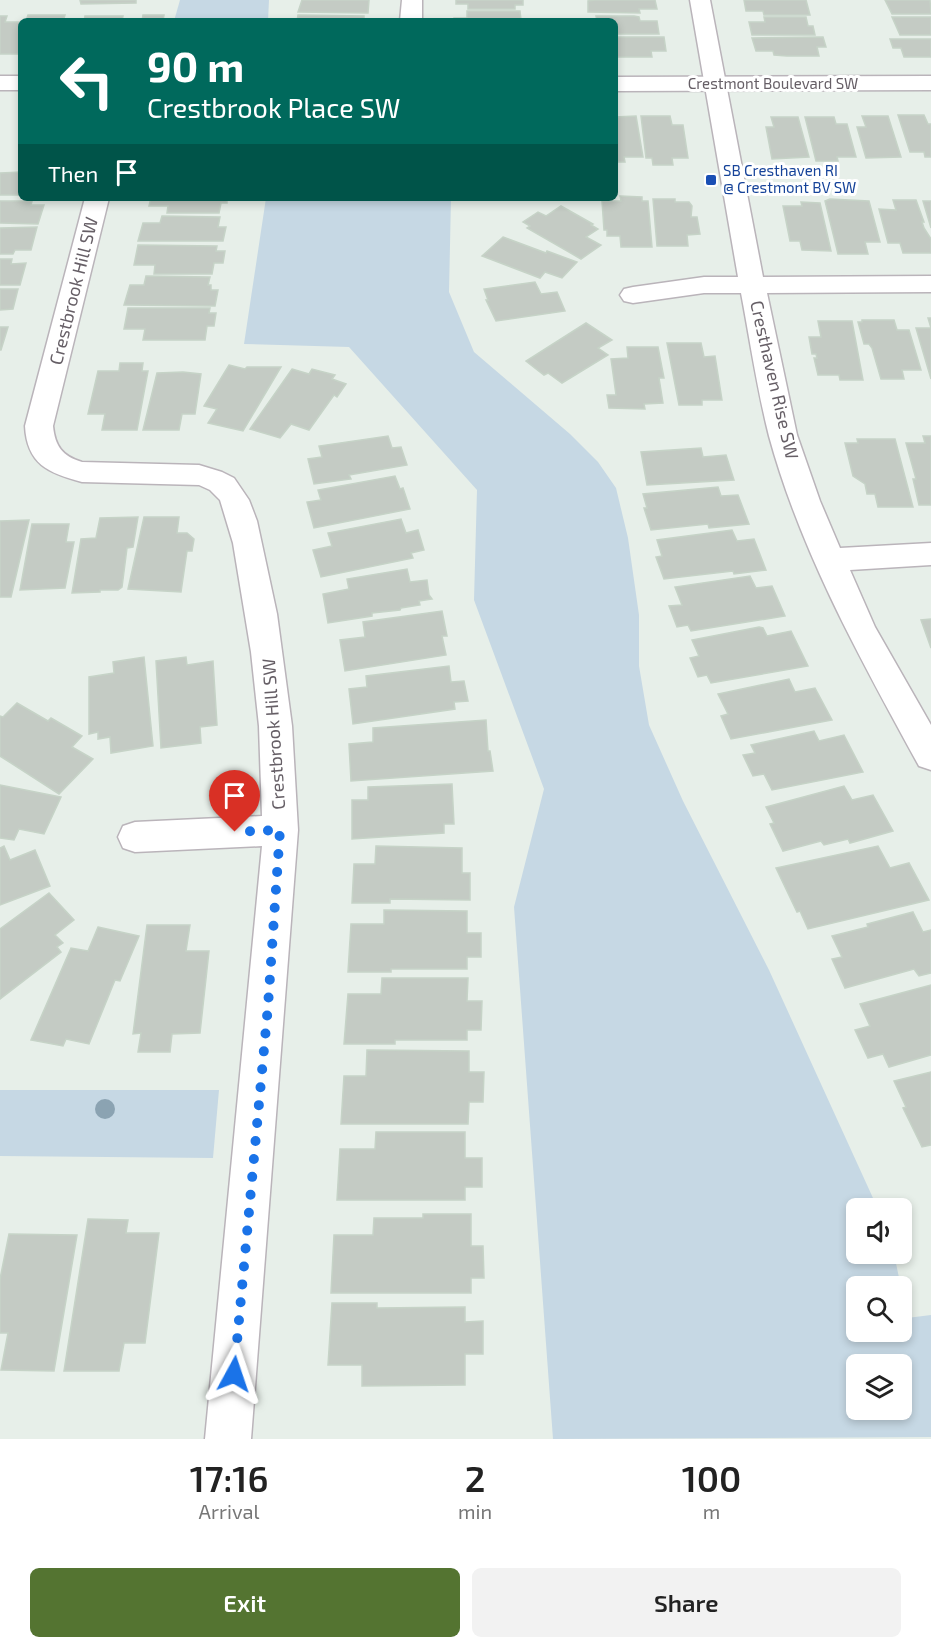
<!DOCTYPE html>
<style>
body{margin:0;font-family:"Exo 2",sans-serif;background:#f2f2f2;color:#222;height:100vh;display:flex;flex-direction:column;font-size:22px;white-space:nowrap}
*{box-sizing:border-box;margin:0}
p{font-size:20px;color:#767676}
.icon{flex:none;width:33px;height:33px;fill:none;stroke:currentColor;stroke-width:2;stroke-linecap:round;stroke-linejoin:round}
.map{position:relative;height:1439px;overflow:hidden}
.panel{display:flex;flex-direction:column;background:#fff;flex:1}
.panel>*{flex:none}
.banner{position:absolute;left:18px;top:18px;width:600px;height:183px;border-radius:9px;box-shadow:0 3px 9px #0003;background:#00695c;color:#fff;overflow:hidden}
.buttons{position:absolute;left:846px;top:1198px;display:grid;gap:12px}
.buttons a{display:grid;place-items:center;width:66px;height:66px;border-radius:9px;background:#fff;box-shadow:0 3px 9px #0003;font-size:30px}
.pin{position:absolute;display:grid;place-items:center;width:51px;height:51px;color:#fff;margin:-62px -26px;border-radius:50% 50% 50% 0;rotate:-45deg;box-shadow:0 0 6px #0007}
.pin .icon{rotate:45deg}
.me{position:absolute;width:66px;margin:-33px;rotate:5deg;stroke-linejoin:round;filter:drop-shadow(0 0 4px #0008)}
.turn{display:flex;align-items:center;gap:21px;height:126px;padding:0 30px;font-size:27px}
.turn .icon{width:78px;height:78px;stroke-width:2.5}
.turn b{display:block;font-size:42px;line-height:51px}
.then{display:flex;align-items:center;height:57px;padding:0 30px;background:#0003;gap:12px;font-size:22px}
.eta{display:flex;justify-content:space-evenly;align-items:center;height:102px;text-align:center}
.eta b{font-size:36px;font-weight:600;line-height:42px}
.primary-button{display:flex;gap:12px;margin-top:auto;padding:12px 30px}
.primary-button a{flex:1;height:69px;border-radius:9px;background:#547431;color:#fff;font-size:24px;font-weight:600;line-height:69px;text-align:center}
.primary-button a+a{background:#f2f2f2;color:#222}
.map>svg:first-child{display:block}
.green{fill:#c6d8e4;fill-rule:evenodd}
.building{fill:#c4cbc4;stroke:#c6d3c7;stroke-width:1.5}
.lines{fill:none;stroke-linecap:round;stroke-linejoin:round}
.minor-casing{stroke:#bab4ba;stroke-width:3}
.tertiary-casing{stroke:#bab4ba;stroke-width:3}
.minor{fill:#fff;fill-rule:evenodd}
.tertiary{fill:#fff;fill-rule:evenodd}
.tree{fill:#8ba3b2}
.route{stroke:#1a73e8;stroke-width:10;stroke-dasharray:0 18}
.transit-dot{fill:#1a4fb4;stroke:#fff;stroke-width:2}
.labels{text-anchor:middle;stroke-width:6;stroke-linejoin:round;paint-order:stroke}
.far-street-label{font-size:15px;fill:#665f66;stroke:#fff}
.far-transit-label{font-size:15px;fill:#164399;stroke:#fff;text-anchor:start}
.street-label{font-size:18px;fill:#665f66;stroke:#fff}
</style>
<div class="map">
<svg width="931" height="1439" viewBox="0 0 931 1439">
<rect width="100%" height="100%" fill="#e7efe9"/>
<g class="green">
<polygon points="180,0 269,0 268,21 174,21"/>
<path d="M266,198H451L449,292L474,352L570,434L598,462L616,488L628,538L639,615V666L649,725L683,801L769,970L878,1209H856V1254H894L901,1287H856V1332H902V1290L907,1318L931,1315V1437L553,1439L514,907L544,789L474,600L477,490L349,347L244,344ZM856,1365H902V1410H856Z"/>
<polygon points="0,1090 219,1090 213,1158 0,1156"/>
</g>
<g class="building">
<polygon points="80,0 136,0 136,3 81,4"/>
<polygon points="302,0 369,0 368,13 298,12"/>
<polygon points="456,0 523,0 523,5 515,5 515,9 468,9 468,4 456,4"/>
<polygon points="595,0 655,0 657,9 639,9 640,13 588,12 588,1"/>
<polygon points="744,0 806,0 810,15 764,15 763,11 746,11"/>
<polygon points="885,0 930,0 931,14 892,14"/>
<polygon points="467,11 520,11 521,20 529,21 454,21 454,18 467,18"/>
<polygon points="28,15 65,15 63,21 26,21"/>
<polygon points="143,15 164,15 163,21 142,21"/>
<polygon points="298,15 364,16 364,21 297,21"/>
<polygon points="0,16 7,16 5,22 21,22 21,54 0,54"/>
<polygon points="85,16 123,16 122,21 84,21"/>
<polygon points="596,16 634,16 639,17 640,21 657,21 659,34 615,34 615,21 597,21"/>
<polygon points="764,17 806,17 808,26 813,26 815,35 752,35 749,22 765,22"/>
<polygon points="892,17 931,17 931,35 900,35"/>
<polygon points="615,37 664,37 666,51 651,51 652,57 615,57"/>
<polygon points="823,37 826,47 817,47 819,56 787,56 774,55 773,51 756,51 752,38"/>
<polygon points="890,39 931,39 931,57 904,57 901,48 893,48"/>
<polygon points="898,115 924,115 928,124 931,124 931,157 925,157 924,152 910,152"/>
<polygon points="636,116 643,157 624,157 625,162 615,162 615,117"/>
<polygon points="641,116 670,116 672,125 683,125 688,158 672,158 673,165 653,165 652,158 646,158"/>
<polygon points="862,116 888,116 901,157 866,158 857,127 866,127"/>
<polygon points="771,117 798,117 809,157 772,159 766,127 774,127"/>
<polygon points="805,117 834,117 836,124 847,124 856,157 837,157 838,161 816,161"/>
<polygon points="21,172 21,195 0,195 0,173"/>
<polygon points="620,196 642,197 642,201 648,201 652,247 621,247 620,236 607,236 607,230 604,230 602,201 621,201"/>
<polygon points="151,198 227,198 227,203 221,203 219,213 167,213 168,206 149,206"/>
<polygon points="653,199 675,199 675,202 689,202 692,206 691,217 697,217 700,234 687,235 688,246 657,246"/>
<polygon points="830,199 869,201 880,242 865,242 868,254 838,254 825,201"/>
<polygon points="893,200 916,200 924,222 922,222 924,228 931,239 931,253 903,253 900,243 888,243 879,209 896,210"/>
<polygon points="0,201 32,201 31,205 44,205 38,224 0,223"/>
<polygon points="923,201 931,201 931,228"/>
<polygon points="801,202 820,203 831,251 802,250 800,241 790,241 783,206 802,206"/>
<polygon points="561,206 593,224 591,225 598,229 586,237 601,245 581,259 527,228 530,226 523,222 538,212 546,216"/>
<polygon points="162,216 220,217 218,227 226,227 223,241 138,241 143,223 160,223"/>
<polygon points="37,227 31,250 15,250 13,254 0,254 0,228"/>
<polygon points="503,237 546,253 547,251 577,262 562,278 545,272 540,278 482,256"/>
<polygon points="138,245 217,246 216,251 225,251 223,263 214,263 212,274 154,274 155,265 134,265"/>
<polygon points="0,259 12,259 11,264 26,263 20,285 0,285"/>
<polygon points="146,276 210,277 208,285 211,285 211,290 218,290 215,306 124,305 130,285 144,285"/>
<polygon points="535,282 541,294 557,292 565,311 496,321 486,300 488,300 484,289"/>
<polygon points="0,289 18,289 13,309 0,310"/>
<polygon points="128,308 210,308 209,313 216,313 214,326 207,326 205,340 143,340 145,329 124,329"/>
<polygon points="928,318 931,318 931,379 916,328 931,328"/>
<polygon points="862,320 894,320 897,330 909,330 921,370 902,370 904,379 881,379 872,348 869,344 864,344 858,322 862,322"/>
<polygon points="818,321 852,321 863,380 840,380 839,375 818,375 814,358 817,358 816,354 812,354 809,337 821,337"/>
<polygon points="586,323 612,340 598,348 608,355 562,383 548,373 544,375 526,361"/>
<polygon points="0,327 8,327 1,350 0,350"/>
<polygon points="667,343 701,343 704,357 715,356 722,400 702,400 702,405 679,405"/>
<polygon points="627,347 658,347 664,378 659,378 663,403 644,404 645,409 609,408 607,395 616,395 611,359 628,358"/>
<polygon points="120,363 143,363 142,371 148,371 137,430 102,430 105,414 88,414 98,371 119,371"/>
<polygon points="229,365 245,369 247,367 281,367 243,431 208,423 217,409 204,406"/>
<polygon points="292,369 309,374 312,369 335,375 332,379 346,384 337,397 334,395 309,430 291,424 280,438 250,429"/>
<polygon points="183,372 201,374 195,414 182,414 179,430 143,430 157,373"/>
<polygon points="388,436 392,448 401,447 407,465 349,475 351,479 314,484 308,459 322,457 319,446"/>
<polygon points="923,436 931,436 931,505 919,505 913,479 916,479 906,443 925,443"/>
<polygon points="857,439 895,439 913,507 878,507 875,494 867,494 865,484 853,476 845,443 858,443"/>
<polygon points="701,448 703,457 726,455 734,480 647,485 641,452"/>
<polygon points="395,476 400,489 403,488 410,509 314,528 307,502 321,500 318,490"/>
<polygon points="718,487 721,496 738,495 749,524 709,528 708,524 651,530 644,508 647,508 643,494"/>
<polygon points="138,517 133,547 127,548 122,587 118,590 100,590 100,592 72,593 81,539 96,538 100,518"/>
<polygon points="144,517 179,517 177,533 187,533 194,539 192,551 187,551 181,592 128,589"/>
<polygon points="401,519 406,533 418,530 424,550 411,553 413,558 321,577 313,550 332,546 328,533"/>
<polygon points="29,520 11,597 0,597 0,521"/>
<polygon points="32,524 69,524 66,542 74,542 65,588 20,590"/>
<polygon points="732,530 737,541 754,539 766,570 734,574 733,571 664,579 656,557 662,556 657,540"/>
<polygon points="407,569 410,582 427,580 429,595 432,599 419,601 420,605 401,608 400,610 372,613 372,616 328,623 323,594 349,589 347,579"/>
<polygon points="750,576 756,588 772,586 785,616 691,631 688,625 677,627 669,606 682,605 675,587"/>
<polygon points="442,611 447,636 442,636 446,655 345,671 340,640 365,637 363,622"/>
<polygon points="931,619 931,648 921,620"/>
<polygon points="759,627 763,628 767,636 791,631 808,666 711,683 707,675 698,677 690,658 699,656 692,640"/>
<polygon points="144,657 153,746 111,753 110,737 98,739 98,732 89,734 89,677 114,673 113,662"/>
<polygon points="186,657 187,665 213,661 217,725 200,727 201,743 161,748 156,661"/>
<polygon points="449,666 451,682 464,681 468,701 454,702 455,709 353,724 349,689 367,687 366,676"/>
<polygon points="789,679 795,692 815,688 832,720 731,739 721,716 728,714 718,694"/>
<polygon points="17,703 48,721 51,718 82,736 72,747 93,759 59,794 0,756 0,716 3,717"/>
<polygon points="486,720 488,751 490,751 493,771 351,781 349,744 373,742 373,728"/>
<polygon points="814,731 819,741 844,735 863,772 772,790 764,774 753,776 743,755 755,753 751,745"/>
<polygon points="452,784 454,824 444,824 444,833 352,839 352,800 368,800 368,787"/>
<polygon points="0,785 61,797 44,834 19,829 14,840 0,838"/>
<polygon points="844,786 852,800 873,795 893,831 850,843 848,839 824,845 821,841 783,851 770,824 774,823 766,807"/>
<polygon points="4,846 10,860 35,850 50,886 0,905 0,848"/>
<polygon points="376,846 462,848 462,873 470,873 470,900 390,899 390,903 352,903 354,864 375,864"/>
<polygon points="878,846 890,868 909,863 929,900 808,929 800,911 797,912 776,868"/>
<polygon points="49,893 74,920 55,935 63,943 57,947 61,952 0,999 0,929"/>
<polygon points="384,910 467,911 467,933 481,933 481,957 467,957 467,969 391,969 391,972 348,972 351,924 384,924"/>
<polygon points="913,912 923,932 931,930 931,973 919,976 914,969 845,988 832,959 842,957 832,936 868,927 867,924"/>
<polygon points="147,925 190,925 186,951 209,951 200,1033 172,1034 170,1052 138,1052 141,1033 133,1034"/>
<polygon points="98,927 139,936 120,981 115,980 89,1044 66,1039 63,1046 31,1040 71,948 88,951"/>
<polygon points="382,978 468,978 467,1001 482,1001 481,1030 467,1030 467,1040 395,1040 395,1044 344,1044 348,994 381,994"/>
<polygon points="931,985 931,1055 889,1067 883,1054 868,1058 855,1030 870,1026 860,1004"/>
<polygon points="367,1050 469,1051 469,1072 484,1072 483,1102 469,1102 468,1124 341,1124 344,1076 366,1076"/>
<polygon points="931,1072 931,1145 922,1147 903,1108 906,1107 894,1081"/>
<polygon points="376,1132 465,1132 465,1158 482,1158 482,1187 465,1187 465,1200 337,1200 340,1149 375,1149"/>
<polygon points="423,1214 471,1214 471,1246 483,1246 484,1278 471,1278 471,1293 331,1293 334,1235 373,1235 374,1218 423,1218"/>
<polygon points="88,1219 128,1220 126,1233 159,1233 145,1343 124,1343 119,1371 64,1371"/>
<polygon points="9,1234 77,1235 54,1371 1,1370 8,1333 0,1333 0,1279"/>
<polygon points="332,1303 377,1303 377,1308 465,1307 465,1322 483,1321 483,1354 465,1354 465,1385 362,1386 362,1365 328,1365"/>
</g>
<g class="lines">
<defs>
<g id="minor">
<polygon points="402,0 422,0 422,21 400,21"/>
<path d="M690,0H710L763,277L931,276V292L767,293L797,435L820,501L840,548L931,543V565L850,570L875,627L931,725V770L919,766C861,660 801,553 769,436C757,389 750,340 741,293H704L633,303L624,301L620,295L624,289L633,287L704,277H738Z"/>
<path d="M85,198H109L53,426C55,446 62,456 82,462L199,465L222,472L234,478L249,500L257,521L277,614L292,726L298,830L251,1439H205L262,846L135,852L123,848L118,837L123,826L135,822L262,816L259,726L251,652L233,543L220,500L210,490L199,485L82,482C48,473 27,464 25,426Z"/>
</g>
<g id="tertiary">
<rect x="0" y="76" width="21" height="14"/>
<polygon points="931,76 931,90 615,91 615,77"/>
</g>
</defs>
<use href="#minor" class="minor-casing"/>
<use href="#tertiary" class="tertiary-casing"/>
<use href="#minor" class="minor"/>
<use href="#tertiary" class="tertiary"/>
</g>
<circle class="tree" cx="105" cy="1109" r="10"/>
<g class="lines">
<polyline class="route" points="234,1374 268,1006 280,830 235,832"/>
</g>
<rect class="transit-dot" x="705" y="174" width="12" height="12" rx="3"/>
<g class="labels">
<g class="far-street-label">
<text x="773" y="89">Crestmont Boulevard SW</text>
</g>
<g class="far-transit-label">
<text x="723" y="176">SB Cresthaven RI<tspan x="723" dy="17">@ Crestmont BV SW</tspan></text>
</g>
<g class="street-label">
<text transform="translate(74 291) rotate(-76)" y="6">Crestbrook Hill SW</text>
<text transform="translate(774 380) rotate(77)" y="6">Cresthaven Rise SW</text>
<text transform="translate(274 734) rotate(-94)" y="6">Crestbrook Hill SW</text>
</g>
</g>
</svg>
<div class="buttons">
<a><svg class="icon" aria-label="sound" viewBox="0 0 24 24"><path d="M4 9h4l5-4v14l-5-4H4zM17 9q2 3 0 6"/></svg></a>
<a><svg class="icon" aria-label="search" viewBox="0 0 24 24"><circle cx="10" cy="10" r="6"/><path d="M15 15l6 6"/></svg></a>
<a><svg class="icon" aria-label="layers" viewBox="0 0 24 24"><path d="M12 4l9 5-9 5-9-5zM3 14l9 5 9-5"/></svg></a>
</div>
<div class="pin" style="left:235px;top:832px;background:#d93025"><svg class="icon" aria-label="arrive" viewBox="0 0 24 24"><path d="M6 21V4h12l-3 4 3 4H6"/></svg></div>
<svg class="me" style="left:234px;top:1374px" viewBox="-20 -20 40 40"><path d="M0-17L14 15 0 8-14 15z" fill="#1a73e8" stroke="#fff" stroke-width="4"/></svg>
<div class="banner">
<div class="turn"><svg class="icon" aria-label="left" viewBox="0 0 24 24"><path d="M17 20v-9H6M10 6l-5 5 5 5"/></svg><div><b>90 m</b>Crestbrook Place SW</div></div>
<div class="then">Then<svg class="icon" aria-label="arrive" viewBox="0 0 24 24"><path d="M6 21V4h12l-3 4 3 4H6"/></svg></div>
</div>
</div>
<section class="panel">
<div class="eta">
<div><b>17:16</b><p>Arrival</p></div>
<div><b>2</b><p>min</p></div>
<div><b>100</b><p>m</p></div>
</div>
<div class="primary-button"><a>Exit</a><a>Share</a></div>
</section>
